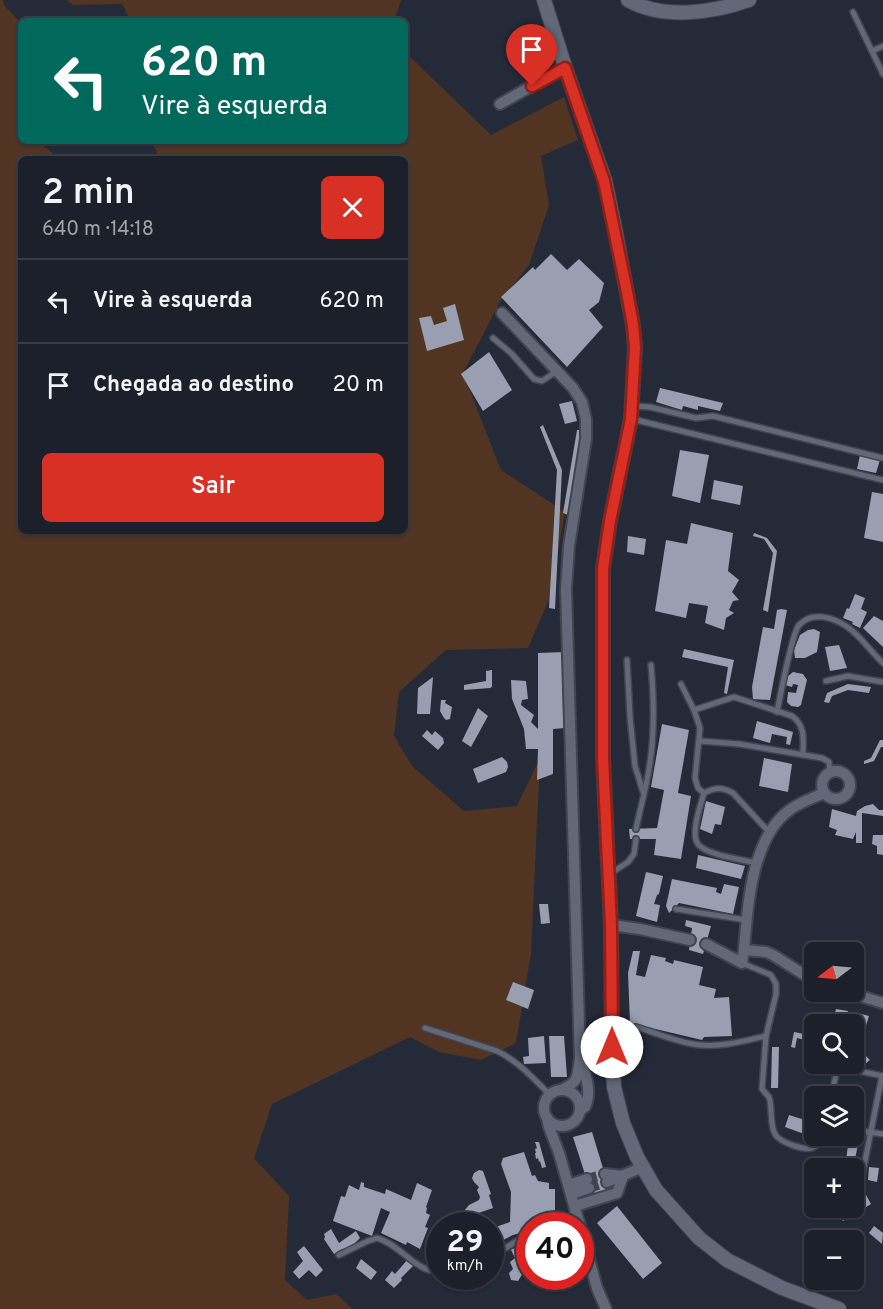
<!DOCTYPE html>
<html lang="pt">
<meta charset="utf-8">
<style>
body{margin:0;font-family:Overpass,sans-serif;background:#252832;color:#f1f3f6;height:100vh;display:flex;flex-direction:column;font-size:22px;white-space:nowrap}
*{box-sizing:border-box;margin:0}
p{font-size:20px;color:#a0a3a8}
.icon{flex:none;width:33px;height:33px;fill:none;stroke:currentColor;stroke-width:2;stroke-linecap:round;stroke-linejoin:round}
.map{position:relative;flex:1;overflow:hidden}
.drawer{position:absolute;left:18px;top:156px;width:390px;height:378px;display:flex;flex-direction:column;background:#1c202a;border-radius:9px;box-shadow:0 2px 4px #0004,0 0 0 2px #3a3e47}
.drawer>*{flex:none}
.guide{position:absolute;left:18px;top:18px;width:390px;height:126px;border-radius:9px;box-shadow:0 2px 4px #0004,0 0 0 2px #3a3e47;background:#00695c;color:#fff;overflow:hidden}
.needle{width:39px;rotate:254deg}
.fabs{position:absolute;left:804px;top:942px;display:grid;gap:12px}
.fabs a{display:grid;place-items:center;width:60px;height:60px;border-radius:9px;background:#1c202a;box-shadow:0 2px 4px #0004,0 0 0 2px #3a3e47;font-size:30px}
.speed{position:absolute;left:426px;top:1212px;display:flex;gap:12px;font-size:30px;font-weight:700;text-align:center}
.speed>*{display:grid;place-content:center;width:78px;height:78px;border-radius:50%;background:#1c202a;box-shadow:0 2px 4px #0004,0 0 0 2px #3a3e47;line-height:1}
.speed small{font-size:15px;font-weight:400}
.speed .limit{border:9px solid #d22;background:#fff;color:#111}
.pin{position:absolute;display:grid;place-items:center;width:51px;height:51px;color:#fff;margin:-62px -26px;border-radius:50% 50% 50% 0;rotate:-45deg;box-shadow:0 0 6px #0007}
.pin .icon{rotate:45deg}
.me{position:absolute;width:66px;margin:-33px;rotate:0deg;stroke-linejoin:round;filter:drop-shadow(0 0 4px #0008)}
.turn{display:flex;align-items:center;gap:21px;height:126px;padding:0 24px;font-size:27px}
.turn .icon{width:78px;height:78px;stroke-width:2.5}
.turn b{display:block;font-size:42px;line-height:51px}
.round{display:grid;place-items:center;flex:none;width:63px;height:63px;border-radius:9px;background:#252832}
.summary{display:flex;align-items:center;justify-content:space-between;height:102px;padding:0 24px}
h1{font-size:36px;font-weight:600;line-height:45px}
.primary-button{display:flex;gap:12px;margin-top:auto;padding:12px 24px}
.primary-button a{flex:1;height:69px;border-radius:9px;background:#d93025;color:#fff;font-size:24px;font-weight:600;line-height:69px;text-align:center}
ul{padding:0;list-style:none}
li{display:flex;align-items:center;gap:18px;height:84px;padding:0 24px;border-top:2px solid #3a3e47}
li div{flex:1}
li b{display:block;font-size:22px}
li em{font-style:normal}
.map>svg:first-child{display:block}
.green{fill:#513522}
.building{fill:#999fb0}
.lines{fill:none;stroke-linecap:round;stroke-linejoin:round}
.minor-tunnel{stroke:#3f4451;stroke-width:10;stroke-dasharray:10 5;stroke-linecap:butt}
.service-casing{stroke:#404550;stroke-width:8}
.minor-casing{stroke:#404550;stroke-width:14}
.tertiary-casing{stroke:#404550;stroke-width:16}
.service{stroke:#626877;stroke-width:5}
.minor{stroke:#626877;stroke-width:10}
.tertiary{stroke:#626877;stroke-width:14}
.route-casing{stroke:#8d1f18;stroke-width:15}
.route{stroke:#d93025;stroke-width:10}
</style>
<div class="map">
<svg width="883" height="1309" viewBox="0 0 883 1309">
<rect width="100%" height="100%" fill="#252a38"/>
<g class="green">
<polygon points="0,0 3,0 4,5 21,23 21,141 41,141 41,144 60,159 21,159 21,531 405,531 405,159 155,159 157,151 150,141 405,141 405,52 491,135 564,97 578,140 541,156 549,205 529,265 501,300 463,373 501,470 565,512 549,599 528,648 446,650 399,692 394,736 413,767 464,811 517,806 540,758 531,954 516,1043 481,1060 439,1052 410,1037 272,1104 254,1158 289,1196 285,1280 307,1300 336,1294 353,1309 0,1309"/>
<polygon points="66,0 401,0 394,21 131,21 122,4 73,5"/>
</g>
<g class="building">
<polygon points="551,254 567,270 579,259 604,283 599,302 589,310 603,327 567,367 501,297 533,267 535,270"/>
<polygon points="455,304 464,340 427,351 419,318 431,316 434,325 447,321 443,308"/>
<polygon points="489,352 512,390 483,411 461,374"/>
<polygon points="660,388 723,403 720,411 698,406 698,410 683,406 682,410 656,402"/>
<polygon points="572,401 577,421 565,424 559,404"/>
<polygon points="543,425 562,470 555,609 549,608 557,470 540,427"/>
<polygon points="577,430 583,430 568,515 563,513"/>
<polygon points="680,450 709,455 700,503 672,496"/>
<polygon points="860,455 880,460 876,473 857,469"/>
<polygon points="714,480 743,486 740,505 711,499"/>
<polygon points="872,492 883,494 883,542 864,538"/>
<polygon points="691,523 733,533 728,571 739,580 732,592 739,600 733,601 729,610 734,613 726,618 724,630 705,623 708,606 689,603 686,618 655,611 666,540 687,544"/>
<polygon points="754,533 767,538 777,551 768,612 763,610 773,553 764,539 753,536"/>
<polygon points="628,536 646,539 644,555 627,552"/>
<polygon points="855,594 865,598 861,609 867,612 860,628 852,624 853,622 843,618 847,608 849,609"/>
<polygon points="781,609 787,610 770,700 753,699 752,687 763,627 774,629 777,610"/>
<polygon points="874,616 883,621 883,647 863,628"/>
<polygon points="814,629 820,632 817,652 805,658 795,658 794,650 800,635 808,630"/>
<polygon points="839,645 847,668 830,671 825,647"/>
<polygon points="684,649 734,660 727,694 724,693 728,667 682,657"/>
<polygon points="564,652 565,728 553,729 553,774 537,780 538,749 526,749 524,729 512,699 511,680 526,681 528,699 522,700 521,705 534,715 531,722 538,729 538,653"/>
<polygon points="492,670 492,687 490,688 464,690 464,685 486,681 486,671"/>
<polygon points="793,672 803,674 807,680 801,705 798,707 791,706 787,702 788,692 796,693 798,685 793,684 792,687 785,685 787,677"/>
<polygon points="433,677 430,714 417,714 418,688"/>
<polygon points="848,684 871,687 869,693 848,690 832,696 829,703 824,702 827,693"/>
<polygon points="441,700 446,700 445,703 452,707 450,719 446,720 444,718 440,711"/>
<polygon points="478,708 488,716 471,747 462,741"/>
<polygon points="757,721 793,732 790,745 786,744 787,737 772,734 770,743 753,738"/>
<polygon points="662,724 689,730 678,793 691,796 681,859 654,855 656,839 630,839 629,829 657,828 664,790 651,787"/>
<polygon points="427,730 432,735 435,731 443,738 444,743 438,750 422,736"/>
<polygon points="880,740 883,740 883,747 881,747 874,761 864,764 864,761 871,758"/>
<polygon points="502,757 507,762 508,767 506,772 478,783 473,769"/>
<polygon points="764,758 792,764 788,792 759,786"/>
<polygon points="706,801 725,807 721,825 715,824 712,834 700,829"/>
<polygon points="873,804 879,810 883,810 883,816 862,813 862,843 856,843 856,832 853,839 835,835 837,830 829,827 832,809 856,816 857,811 865,806"/>
<polygon points="873,835 883,835 883,855 877,854 877,846 872,844"/>
<polygon points="698,855 745,866 741,879 696,868"/>
<polygon points="646,872 663,876 659,894 657,895 654,904 660,905 657,922 636,916"/>
<polygon points="672,879 717,888 716,892 721,894 724,884 739,887 733,914 679,903 669,913 666,906"/>
<polygon points="539,904 548,904 550,923 541,924"/>
<polygon points="686,920 711,926 703,954 689,950 692,928 685,926"/>
<polygon points="633,951 640,951 636,975 645,977 651,955 666,958 665,961 673,964 674,960 703,967 699,985 716,989 714,998 729,997 732,1036 704,1037 702,1040 630,1023 628,973"/>
<polygon points="513,982 534,990 528,1009 506,1000"/>
<polygon points="836,1009 848,1011 847,1014 853,1015 854,1012 869,1016 865,1029 863,1029 859,1039 856,1038 854,1044 854,1024 832,1024"/>
<polygon points="794,1032 809,1035 808,1041 814,1042 814,1047 813,1046 812,1053 802,1051 805,1040 797,1038 795,1048 791,1047"/>
<polygon points="544,1036 546,1063 524,1064 523,1057 529,1056 528,1038"/>
<polygon points="549,1036 564,1036 567,1077 551,1077"/>
<polygon points="772,1047 779,1047 778,1088 771,1088"/>
<polygon points="864,1054 870,1060 860,1068 851,1065 851,1064 854,1064 854,1059 857,1060"/>
<polygon points="789,1115 808,1121 804,1134 785,1127"/>
<polygon points="592,1132 610,1191 592,1196 573,1137"/>
<polygon points="854,1135 856,1135 859,1140 855,1159 851,1158 851,1162 846,1161 848,1145 836,1142 838,1136"/>
<polygon points="535,1142 539,1142 546,1167 542,1168 540,1161 539,1162 538,1158 536,1159 535,1153 536,1153 535,1149 537,1148"/>
<polygon points="524,1152 532,1176 535,1175 538,1181 549,1183 549,1189 555,1189 555,1221 546,1221 546,1223 542,1223 537,1226 530,1226 530,1230 513,1235 490,1247 490,1229 510,1222 511,1192 501,1164 503,1158"/>
<polygon points="869,1167 879,1168 877,1182 868,1180"/>
<polygon points="479,1170 483,1171 491,1194 489,1195 493,1208 467,1217 464,1211 469,1205 479,1200 480,1197 477,1190 479,1187 474,1182 472,1178 474,1173"/>
<polygon points="361,1182 364,1183 364,1187 385,1194 386,1189 411,1200 417,1183 432,1190 426,1207 427,1208 426,1213 430,1215 425,1227 428,1228 420,1249 407,1242 406,1245 381,1233 390,1212 381,1208 372,1236 333,1221 341,1196 345,1197 349,1185 359,1190"/>
<polygon points="865,1193 871,1204 843,1221 837,1210 841,1208 854,1208 854,1200"/>
<polygon points="617,1206 662,1263 643,1279 597,1223"/>
<polygon points="457,1212 466,1217 462,1226 451,1226"/>
<polygon points="874,1226 883,1233 882,1244 869,1233"/>
<polygon points="331,1229 339,1243 356,1231 360,1238 347,1251 342,1249 334,1254 324,1239 325,1237 324,1234"/>
<polygon points="530,1239 530,1269 523,1273 518,1281 511,1280 509,1273 513,1269 510,1262 515,1258 511,1250"/>
<polygon points="304,1246 323,1270 316,1277 309,1270 299,1279 293,1272 303,1261 297,1252"/>
<polygon points="361,1259 377,1272 371,1280 356,1268"/>
<polygon points="408,1259 414,1265 401,1278 402,1280 394,1288 385,1280 392,1271 395,1274"/>
</g>
<g class="lines">
<g class="minor-tunnel">
<polyline points="587,1179 605,1174"/>
<polyline points="589,1188 607,1182"/>
</g>
<defs>
<g id="service">
<polyline points="853,12 883,74"/>
<polyline points="872,51 883,46"/>
<polyline points="493,338 511,353 534,379 542,381 557,371"/>
<polyline points="634,406 650,407 696,418 713,416 883,458"/>
<polyline points="632,419 883,480"/>
<polyline points="627,660 630,717 635,766 643,792"/>
<polyline points="826,681 848,676 883,682"/>
<polyline points="681,684 694,710 700,728 695,778 698,788 704,793"/>
<path d="M694,710L734,697L792,716C806,726 803,740 803,755"/>
<path d="M777,712C780,697 792,633 799,625C812,611 832,617 846,626C859,634 871,652 883,663"/>
<polyline points="700,741 739,744 822,758 829,762 830,772"/>
<path d="M636,829C640,809 646,789 649,769C655,735 654,699 651,665"/>
<path d="M757,863C744,860 705,855 698,844C690,834 701,804 704,793C716,787 722,787 733,793L769,832"/>
<polyline points="610,874 628,862 634,854 636,839"/>
<polyline points="676,909 746,920"/>
<path d="M742,963L771,975L776,984V994L766,1036L762,1089L769,1097L770,1101C772,1111 770,1125 775,1134C779,1142 806,1152 814,1147C819,1145 819,1140 821,1136"/>
<path d="M636,1027C657,1033 678,1043 700,1045C723,1047 744,1041 766,1036"/>
<path d="M425,1028L497,1051C518,1061 534,1079 550,1095"/>
<polyline points="831,1096 836,1075 838,1070 845,1068 883,1076"/>
<polyline points="854,1130 883,1134"/>
<polyline points="861,1181 882,1076"/>
<polyline points="550,1226 578,1218"/>
<path d="M339,1255L368,1241L377,1238C400,1244 417,1274 440,1271"/>
<polyline points="490,1256 499,1252 530,1233"/>
</g>
<g id="minor">
<polyline points="500,104 565,67"/>
<path d="M502,313L573,388L582,402L586,419V439L569,546L566,589L580,1058C577,1076 580,1082 561,1090"/>
<circle cx="836" cy="785" r="14"/>
<polyline points="611,925 640,929 690,940"/>
<polyline points="706,944 742,963 744,950"/>
<path d="M814,981L773,955L766,952L744,950C747,907 752,835 791,809C801,802 813,798 824,793"/>
<polyline points="847,992 883,1003"/>
<circle cx="562" cy="1108" r="18"/>
<path d="M580,1110L585,1107C592,1093 586,1075 581,1061"/>
<polyline points="547,1118 549,1127 559,1153 580,1226"/>
<polyline points="607,1182 643,1167"/>
<polyline points="569,1185 587,1179"/>
<polyline points="572,1194 589,1188"/>
<polyline points="575,1206 617,1193 623,1176 605,1174"/>
<polyline points="580,1226 597,1288 606,1309"/>
</g>
<g id="tertiary">
<polyline points="544,0 565,67 605,181 615,229 633,325 635,347 631,419 610,521 603,569 603,758 611,925 612,1047 614,1087 623,1123 637,1157 656,1190 699,1238 727,1260 782,1288 839,1309"/>
<path d="M628,0C663,20 712,13 749,0"/>
</g>
</defs>
<use href="#service" class="service-casing"/>
<use href="#minor" class="minor-casing"/>
<use href="#tertiary" class="tertiary-casing"/>
<use href="#service" class="service"/>
<use href="#minor" class="minor"/>
<use href="#tertiary" class="tertiary"/>
</g>
<g class="lines">
<defs>
<polyline id="route" points="532,86 565,68 604,181 627,292 633,325 635,347 631,419 610,521 603,569 603,758 611,925 612,1047"/>
</defs>
<use href="#route" class="route-casing"/>
<use href="#route" class="route"/>
</g>
</svg>
<div class="fabs">
<a><svg class="needle" viewBox="-14 -14 28 28"><path d="M0-13l5 13h-10z" fill="#e53935"/><path d="M0 13l5-13h-10z" fill="#a0a3a8"/></svg></a>
<a><svg class="icon" aria-label="search" viewBox="0 0 24 24"><circle cx="10" cy="10" r="6"/><path d="M15 15l6 6"/></svg></a>
<a><svg class="icon" aria-label="layers" viewBox="0 0 24 24"><path d="M12 4l9 5-9 5-9-5zM3 14l9 5 9-5"/></svg></a>
<a>+</a>
<a>−</a>
</div>
<div class="speed"><div>29<small>km/h</small></div><div class="limit">40</div></div>
<div class="pin" style="left:532px;top:86px;background:#d93025"><svg class="icon" aria-label="arrive" viewBox="0 0 24 24"><path d="M6 21V4h12l-3 4 3 4H6"/></svg></div>
<svg class="me" style="left:612px;top:1047px" viewBox="-20 -20 40 40"><circle r="19" fill="#fff"/><path d="M0-13L10 11 0 6-10 11z" fill="#d93025"/></svg>
<div class="guide">
<div class="turn"><svg class="icon" aria-label="left" viewBox="0 0 24 24"><path d="M17 20v-9H6M10 6l-5 5 5 5"/></svg><div><b>620 m</b>Vire à esquerda</div></div>
</div>
<section class="drawer">
<div class="summary"><div><h1>2 min</h1><p>640 m · 14:18</p></div><a class="round" style="background:#d93025;color:#fff"><svg class="icon" aria-label="close" viewBox="0 0 24 24"><path d="M6 6l12 12M18 6L6 18"/></svg></a></div>
<ul>
<li><svg class="icon" aria-label="left" viewBox="0 0 24 24"><path d="M17 20v-9H6M10 6l-5 5 5 5"/></svg><div><b>Vire à esquerda</b></div><em>620 m</em></li>
<li><svg class="icon" aria-label="arrive" viewBox="0 0 24 24"><path d="M6 21V4h12l-3 4 3 4H6"/></svg><div><b>Chegada ao destino</b></div><em>20 m</em></li>
</ul>
<div class="primary-button"><a>Sair</a></div>
</section>
</div>
